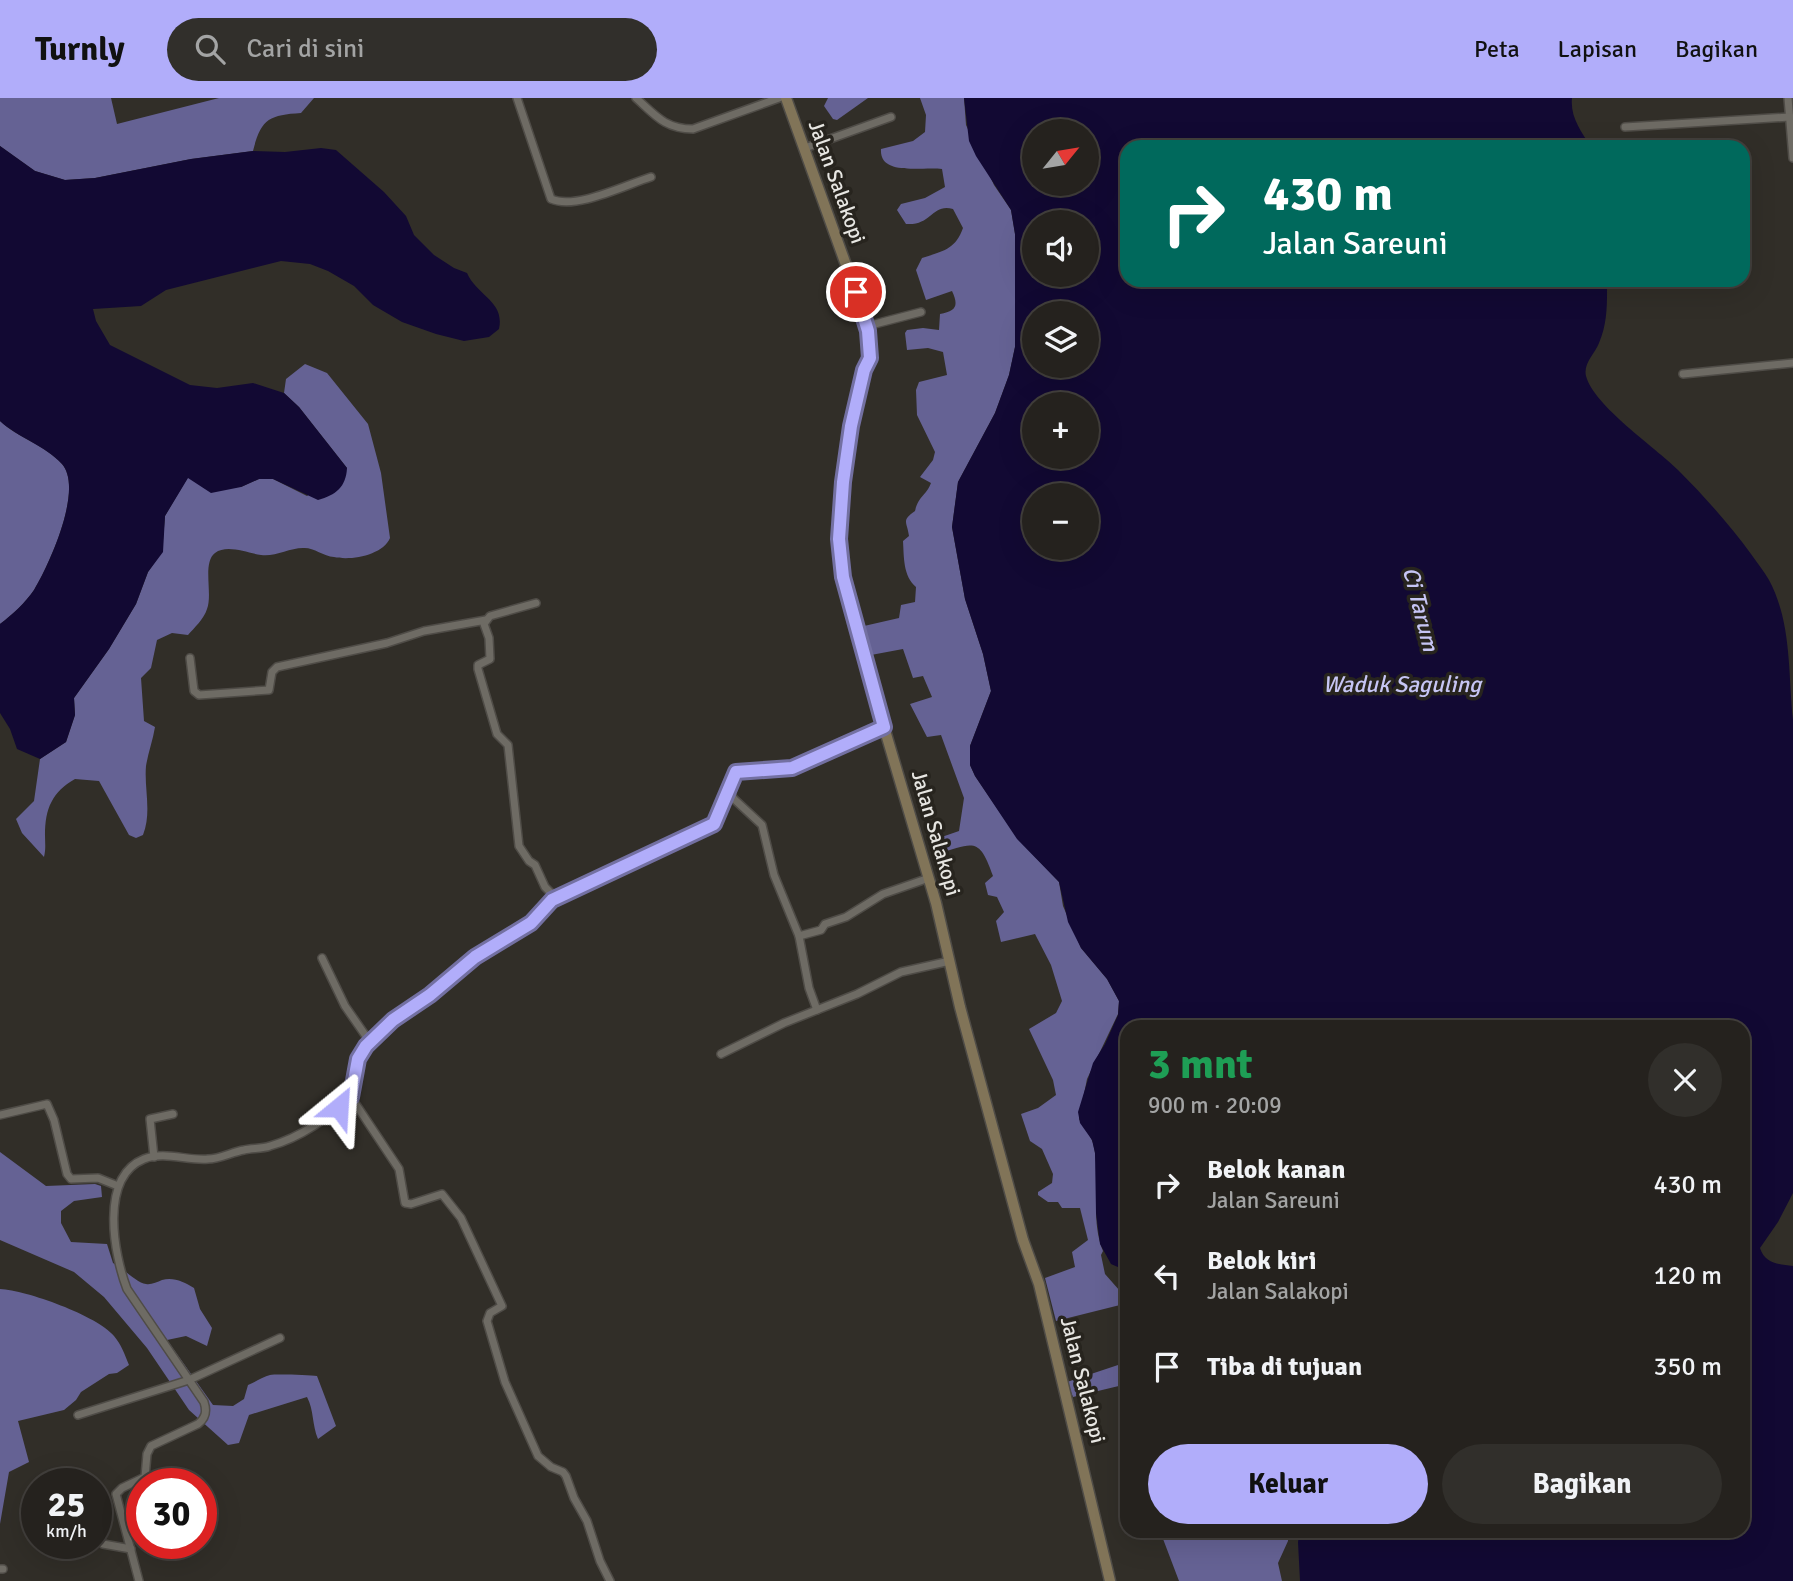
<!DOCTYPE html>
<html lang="id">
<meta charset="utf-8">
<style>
body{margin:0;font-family:Signika,sans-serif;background:#312f2b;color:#f1f3f6;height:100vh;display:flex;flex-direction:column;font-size:26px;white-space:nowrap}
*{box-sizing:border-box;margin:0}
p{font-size:23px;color:#a3a4a4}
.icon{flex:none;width:38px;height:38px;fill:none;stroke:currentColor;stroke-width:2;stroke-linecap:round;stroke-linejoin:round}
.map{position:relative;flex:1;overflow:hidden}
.details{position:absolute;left:1120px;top:922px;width:630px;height:518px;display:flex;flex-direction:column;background:#25221e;border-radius:21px;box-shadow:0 7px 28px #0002,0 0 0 2px #423f3c}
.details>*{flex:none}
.banner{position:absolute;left:1120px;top:42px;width:630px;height:147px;border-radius:21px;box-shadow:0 7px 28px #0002,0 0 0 2px #423f3c;background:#00695c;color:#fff;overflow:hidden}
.needle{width:46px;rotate:60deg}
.tools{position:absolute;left:1022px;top:21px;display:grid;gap:14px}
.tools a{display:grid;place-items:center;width:77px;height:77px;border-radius:50%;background:#25221e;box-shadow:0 7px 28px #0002,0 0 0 2px #423f3c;font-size:35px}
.speed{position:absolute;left:21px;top:1370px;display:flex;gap:14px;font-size:35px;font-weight:700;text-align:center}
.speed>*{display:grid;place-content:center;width:91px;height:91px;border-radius:50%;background:#25221e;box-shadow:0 7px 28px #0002,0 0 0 2px #423f3c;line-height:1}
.speed small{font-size:18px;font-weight:400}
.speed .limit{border:10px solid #d22;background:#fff;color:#111}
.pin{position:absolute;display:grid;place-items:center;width:60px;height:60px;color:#fff;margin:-30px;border:4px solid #fff;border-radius:50%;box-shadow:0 2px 7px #0007}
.me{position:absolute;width:77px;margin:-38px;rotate:27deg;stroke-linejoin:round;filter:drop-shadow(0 0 5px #0008)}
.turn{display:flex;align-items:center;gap:24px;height:147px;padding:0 28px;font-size:32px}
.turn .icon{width:91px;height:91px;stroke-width:2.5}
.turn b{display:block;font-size:49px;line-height:60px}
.round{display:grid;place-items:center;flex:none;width:74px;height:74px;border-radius:37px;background:#312f2b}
.summary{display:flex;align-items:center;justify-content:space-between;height:119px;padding:0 28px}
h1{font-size:42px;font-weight:700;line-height:52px;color:#1e9e55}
.action{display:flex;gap:14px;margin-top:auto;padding:14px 28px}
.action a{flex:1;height:80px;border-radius:42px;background:#b1adfa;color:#111;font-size:28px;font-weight:700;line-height:80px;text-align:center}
.action a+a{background:#312f2b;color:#f1f3f6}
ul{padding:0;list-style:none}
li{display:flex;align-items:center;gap:21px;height:91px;padding:0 28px}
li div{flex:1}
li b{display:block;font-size:26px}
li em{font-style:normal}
header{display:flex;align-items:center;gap:42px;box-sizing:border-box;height:98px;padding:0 35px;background:#b1adfa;color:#111}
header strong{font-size:33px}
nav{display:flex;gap:38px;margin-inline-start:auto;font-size:24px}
.search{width:490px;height:63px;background:#312f2b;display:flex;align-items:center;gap:18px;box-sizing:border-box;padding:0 24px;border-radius:38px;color:#a3a4a4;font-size:26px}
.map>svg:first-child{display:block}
.forest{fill:#656294}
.water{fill:#120933;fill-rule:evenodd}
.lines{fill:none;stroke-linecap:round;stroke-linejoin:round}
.street-casing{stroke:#4f4c47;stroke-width:10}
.secondary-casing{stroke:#4f4c47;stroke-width:13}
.street{stroke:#6e6b64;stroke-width:7}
.secondary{stroke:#817458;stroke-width:10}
.route-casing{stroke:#7370a2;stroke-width:18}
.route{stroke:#b1adfa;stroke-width:12}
.labels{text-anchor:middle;stroke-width:7;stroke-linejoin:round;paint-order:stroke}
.street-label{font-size:21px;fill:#e7e6e2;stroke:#27241e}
.water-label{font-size:23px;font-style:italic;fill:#c6c5f4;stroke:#27241e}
</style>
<header>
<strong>Turnly</strong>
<div class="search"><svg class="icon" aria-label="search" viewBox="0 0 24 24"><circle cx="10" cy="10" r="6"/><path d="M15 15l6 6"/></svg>Cari di sini</div>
<nav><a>Peta</a><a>Lapisan</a><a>Bagikan</a></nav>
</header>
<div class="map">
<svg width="1793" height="1483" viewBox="0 0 1793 1483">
<rect width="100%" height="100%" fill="#312e28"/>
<g class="forest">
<path d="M0,0H111L117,26L219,0H314L301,15C269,17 261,21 253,53L191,61L95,80L65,82L35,73L0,48Z"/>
<polygon points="828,0 868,0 837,22 833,21 824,8"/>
<path d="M920,0H964L966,27L994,87L1011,112L1015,136V249L1009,277L995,315L958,384L952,429L965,501L983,556L991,593L970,648V667L975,678L1018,741L1059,784L1063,808L1081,850L1107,881L1119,903L1118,916L1087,981L1079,1021C1083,1029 1090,1036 1093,1045C1102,1079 1089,1119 1103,1153L1101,1157L1105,1176L1127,1201V1213L1124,1206L1056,1223L1045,1180L1075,1169L1072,1154L1088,1142L1080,1110H1062L1058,1104H1048L1038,1097V1094L1052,1085L1053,1076L1042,1051L1030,1043L1021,1016L1038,1010L1056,997L1053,982L1029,931L1056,915L1062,903L1051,867L1035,836L1001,844L996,823L1004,814L997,799L988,797L985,785L993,778C979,738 974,745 937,756L933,742L959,733L964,700L941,637L927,639L910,606L932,599L923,578L913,580L903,551L871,557L864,528L899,520L901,507L915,504L916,489C903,478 904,459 903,443L909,438C907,423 901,423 915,413C919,397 926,398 931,385L920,379L933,362L935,354L917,317L916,292L919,284L947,277L943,254L928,250L907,252L905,235L907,232L923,230L939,232L940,216C956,213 959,208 952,193L926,202L916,172L922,160C943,153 955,152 963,130L953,111C932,105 932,128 906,126L897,112L901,106L925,100L945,89L942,71C923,68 879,79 881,51L913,43L925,34L926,17Z"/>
<path d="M305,266L327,275L368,326L381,375L390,440C383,457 351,463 334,459C323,458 313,449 303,450C289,450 275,459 261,457C247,455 227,446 215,455C202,465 213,496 207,511C204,521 194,530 188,537L172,535L157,542L151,570L141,580L144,623L155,629C153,642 148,655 146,668C144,691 152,714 143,737L136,740L129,737L99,683L75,681C52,694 45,711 45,737C45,745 46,751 44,759L22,735L16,721L34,703L40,661L66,644L75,617L74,600L109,551L136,506L148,474L162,454L165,418L188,379L241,389L259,381H273L307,398L347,370L299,309L284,295L286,281Z"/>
<path d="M0,323C18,340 45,347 62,366C84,391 49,467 34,492C26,504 12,517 0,526Z"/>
<path d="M0,1054L46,1088L95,1086L101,1088L102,1099L74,1103L61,1113V1125L71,1144L107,1146L113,1165C124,1171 137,1185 146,1186C151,1187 157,1184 162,1182C174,1179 184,1184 194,1190L200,1211L212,1230L207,1248L186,1238L167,1242L213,1307L233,1308L244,1301L248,1287C255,1284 263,1279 270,1277C276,1276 310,1277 317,1278L336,1328L318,1341C312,1327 314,1312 307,1299L249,1317L239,1345L228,1347L189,1312L147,1250L104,1199L74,1174L0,1142Z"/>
<path d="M0,1191C26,1192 98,1218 114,1238C121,1246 125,1257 129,1267L117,1275L109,1276L81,1294L76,1302L64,1312L18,1323L29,1364L9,1374L0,1426Z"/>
<polygon points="1127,1264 1127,1286 1073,1299 1067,1284"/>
<polygon points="1160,1433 1288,1433 1288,1443 1278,1465 1282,1483 1179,1483"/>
</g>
<g class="water">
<path d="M964,0H1572C1570,19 1581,33 1591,49H1127V182H1607C1607,204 1608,224 1599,245C1595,256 1583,265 1586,278C1594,308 1655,349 1678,372C1705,399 1729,426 1751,456C1757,465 1764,473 1769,482C1792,525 1788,575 1793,622V1095L1778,1124L1760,1150C1765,1166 1779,1166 1793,1168V1483H1300L1298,1444L1300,1433H1743V929H1127V1173L1111,1166L1100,1146L1096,1115L1095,1055L1092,1042L1080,1025L1078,1014L1093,965L1105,946L1118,917L1119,903L1107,881L1081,850L1068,824L1059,784L1017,741L975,678L970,667V648L991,593L983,556L965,501L952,429L958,384L995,315L1009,277L1015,249V136L1011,112L976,58L969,43ZM1034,33H1087V86H1034ZM1034,124H1087V177H1034ZM1034,215H1087V268H1034ZM1034,306H1087V359H1034ZM1034,397H1087V450H1034Z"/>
<path d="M0,48L35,73L65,82L95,80L191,61L253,53L285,54L321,50L336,52L384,94L406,118L414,137L434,157L454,170L467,175C477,198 505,203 499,231L489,239L464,243L436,236L402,224L373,207L354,188L328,173L310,166L281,163L166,192L141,208L93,211L96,223L110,247L190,287L217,290L253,285L284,295L299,309L347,370C346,389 336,397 318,402L273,381H259L241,389L211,395L188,380L165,418L163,454L148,474L136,506L109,551L74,600L75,617L66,644L40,661L17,651L10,631L0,615V526C12,517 26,504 34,492C49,467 84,391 62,366C46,348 17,339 0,323Z"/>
</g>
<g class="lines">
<defs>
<g id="street">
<path d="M517,0L551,101C576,112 625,87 651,79"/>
<path d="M636,0C655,17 665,31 693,31L779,0"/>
<polyline points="1788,0 1793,60"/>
<polyline points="1625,29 1790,19"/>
<polyline points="805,50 891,19"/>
<polyline points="867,228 921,214"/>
<polyline points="1683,276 1793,265"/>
<polyline points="536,505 490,518 484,526 489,540 490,561 478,567 478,571 497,636 508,647 519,748 529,763 535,767 545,789 550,794 552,802"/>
<polyline points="190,560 194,593 199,597 269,592 272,574 277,569 387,545 424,533 486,522"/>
<polyline points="728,692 734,701 762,727 774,777 799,838 809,890 817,912"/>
<polyline points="799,838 821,832 825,826 846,819 883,796 929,780"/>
<polyline points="322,860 345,908 370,944"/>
<polyline points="721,956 784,925 857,896 901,874 950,863"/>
<polyline points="351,999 358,961 366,948 393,922 430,896 475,859 531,825 552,802 714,726 736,674 792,670 884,629"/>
<polyline points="351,999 399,1071 405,1105 411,1106 442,1096 461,1120 502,1208 490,1215 487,1223 505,1284 538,1358 551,1369 563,1374 566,1378 574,1400 587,1423 600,1463 610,1483"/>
<polyline points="0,1017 47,1006 54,1022 67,1076 71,1081 98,1080 118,1088"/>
<polyline points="154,1059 150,1021 173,1016"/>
<polyline points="78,1317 189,1282 280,1240"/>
<polyline points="85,1386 86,1381"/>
<polyline points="96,1435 103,1446 131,1451"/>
<polyline points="0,1471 3,1471"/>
<path d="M139,1483L116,1396L122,1390L145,1379L147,1356L151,1348L198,1326C206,1320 207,1313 204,1304L127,1191C114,1157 99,1079 144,1061C164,1053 188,1063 208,1061C220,1061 232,1054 244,1052C252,1050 262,1051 270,1048C302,1039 327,1020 351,999"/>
</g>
<polyline id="secondary" points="786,0 864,217 868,233 870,260 864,272 851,328 843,384 839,441 843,479 884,629 936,805 960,909 1023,1142 1039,1186 1110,1483"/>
</defs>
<use href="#street" class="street-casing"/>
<use href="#secondary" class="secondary-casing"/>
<use href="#street" class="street"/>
<use href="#secondary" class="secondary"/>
</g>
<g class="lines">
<defs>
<polyline id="route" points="339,1009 351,999 358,961 366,948 393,922 430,897 475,859 531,825 552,802 714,726 736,674 792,670 884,629 843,479 839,441 843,384 851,328 864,272 870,260 868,233 856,194"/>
</defs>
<use href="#route" class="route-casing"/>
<use href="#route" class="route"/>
</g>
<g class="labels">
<g class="street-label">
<text transform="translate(837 84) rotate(70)" y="7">Jalan Salakopi</text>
<text transform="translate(936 735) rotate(74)" y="7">Jalan Salakopi</text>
<text transform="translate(1083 1282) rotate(76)" y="7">Jalan Salakopi</text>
</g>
<g class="water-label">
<text transform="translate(1421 511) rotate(76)" y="8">Ci Tarum</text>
<text x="1402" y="594">Waduk Saguling</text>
</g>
</g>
</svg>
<div class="tools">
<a><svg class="needle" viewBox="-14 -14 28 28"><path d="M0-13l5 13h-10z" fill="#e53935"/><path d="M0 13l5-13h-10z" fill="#a3a4a4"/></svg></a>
<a><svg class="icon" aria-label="sound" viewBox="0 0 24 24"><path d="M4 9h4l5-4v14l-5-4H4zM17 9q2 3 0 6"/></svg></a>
<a><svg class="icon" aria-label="layers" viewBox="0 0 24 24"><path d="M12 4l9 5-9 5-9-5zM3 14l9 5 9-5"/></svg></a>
<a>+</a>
<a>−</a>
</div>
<div class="speed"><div>25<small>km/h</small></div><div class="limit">30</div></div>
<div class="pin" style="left:856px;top:194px;background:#d93025"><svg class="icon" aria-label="arrive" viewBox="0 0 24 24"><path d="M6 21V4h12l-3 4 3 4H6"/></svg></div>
<svg class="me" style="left:339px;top:1009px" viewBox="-20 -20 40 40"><path d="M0-17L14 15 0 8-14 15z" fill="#b1adfa" stroke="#fff" stroke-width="4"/></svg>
<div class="banner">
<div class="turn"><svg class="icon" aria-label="right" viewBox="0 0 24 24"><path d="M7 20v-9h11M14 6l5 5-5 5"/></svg><div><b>430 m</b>Jalan Sareuni</div></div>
</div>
<section class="details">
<div class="summary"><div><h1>3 mnt</h1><p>900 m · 20:09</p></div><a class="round"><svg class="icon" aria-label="close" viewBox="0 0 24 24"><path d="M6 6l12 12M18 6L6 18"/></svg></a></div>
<ul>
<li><svg class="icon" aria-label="right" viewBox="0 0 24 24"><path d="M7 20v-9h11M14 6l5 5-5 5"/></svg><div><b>Belok kanan</b><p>Jalan Sareuni</p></div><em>430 m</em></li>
<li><svg class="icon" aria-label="left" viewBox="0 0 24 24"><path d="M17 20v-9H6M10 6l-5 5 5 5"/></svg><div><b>Belok kiri</b><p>Jalan Salakopi</p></div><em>120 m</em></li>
<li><svg class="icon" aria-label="arrive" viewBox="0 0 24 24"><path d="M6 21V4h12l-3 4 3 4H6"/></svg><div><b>Tiba di tujuan</b></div><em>350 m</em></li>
</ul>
<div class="action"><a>Keluar</a><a>Bagikan</a></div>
</section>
</div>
